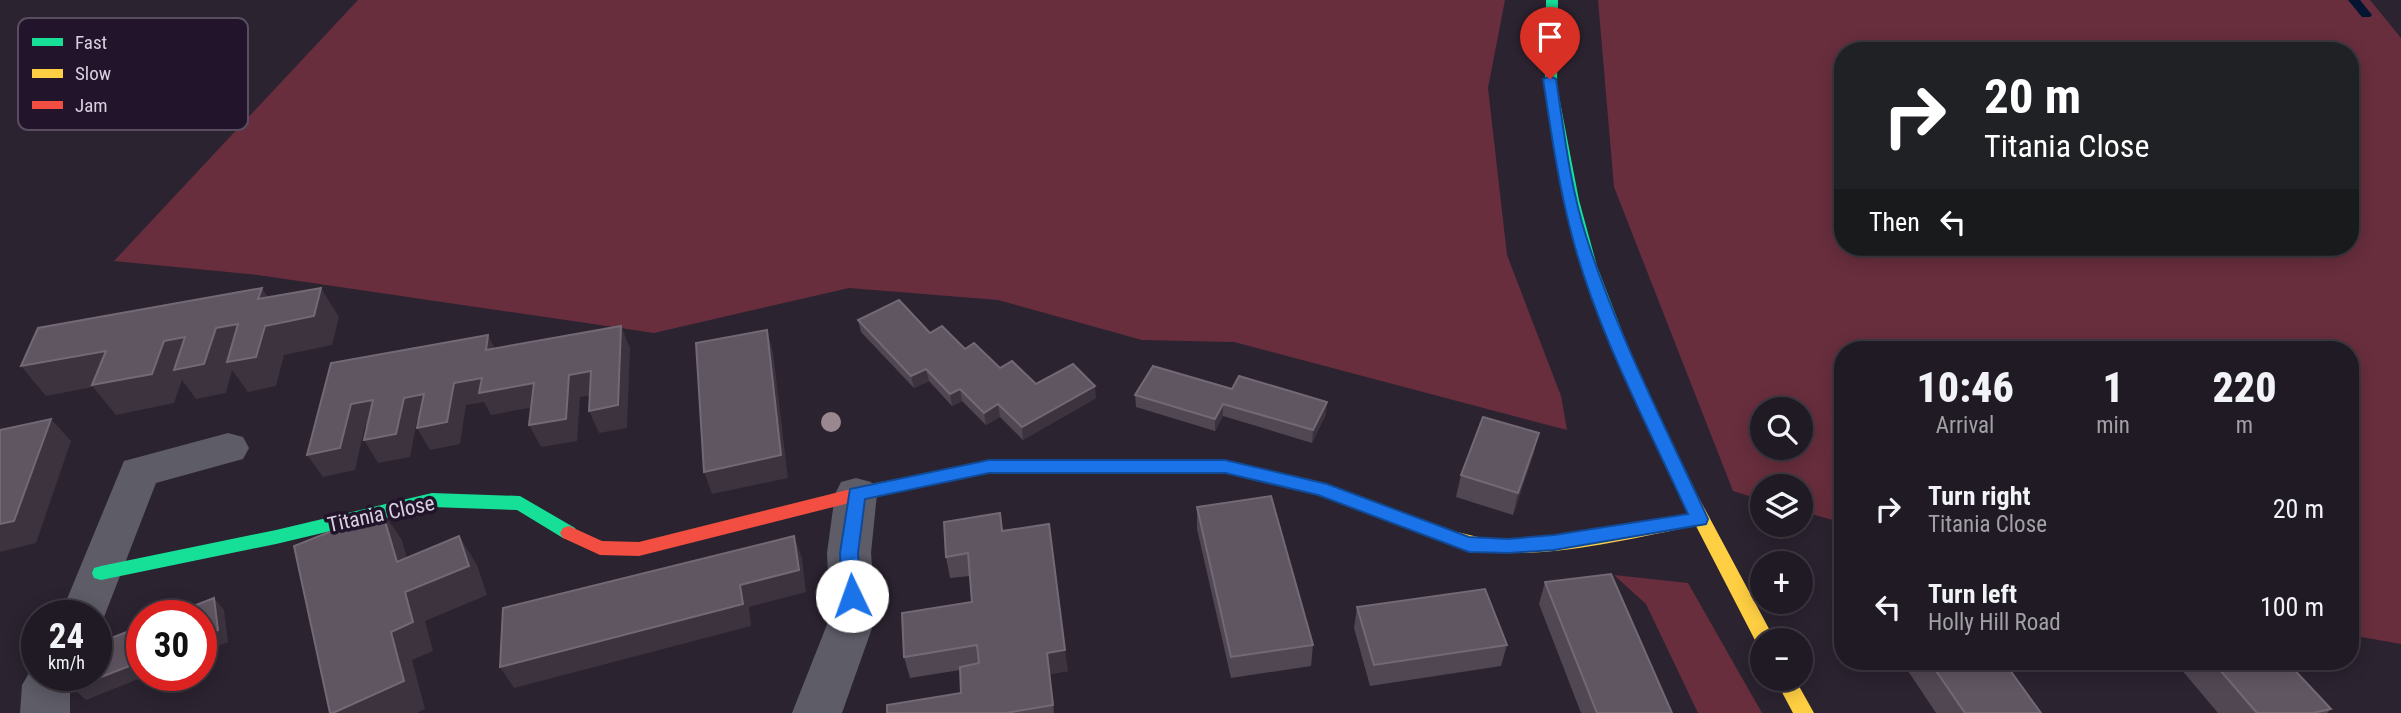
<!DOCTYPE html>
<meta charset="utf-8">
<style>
body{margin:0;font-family:"Roboto Condensed",sans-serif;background:#2d2731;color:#f1f3f6;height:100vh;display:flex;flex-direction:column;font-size:26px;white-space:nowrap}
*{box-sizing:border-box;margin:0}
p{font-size:23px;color:#a2a1a6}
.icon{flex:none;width:38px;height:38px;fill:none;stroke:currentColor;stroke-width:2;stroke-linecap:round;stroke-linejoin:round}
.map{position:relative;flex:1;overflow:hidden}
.side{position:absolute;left:1834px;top:341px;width:525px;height:329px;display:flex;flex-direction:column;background:#201a24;border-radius:28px;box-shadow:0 4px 18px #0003,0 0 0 2px #3d3841}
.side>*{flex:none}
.banner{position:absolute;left:1834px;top:42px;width:525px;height:214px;border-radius:28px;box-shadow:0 4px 18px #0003,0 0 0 2px #3d3841;background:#202124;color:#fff;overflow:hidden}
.tools{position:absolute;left:1750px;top:397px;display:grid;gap:14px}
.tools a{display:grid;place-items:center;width:63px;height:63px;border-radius:50%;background:#201a24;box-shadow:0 4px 18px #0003,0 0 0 2px #3d3841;font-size:35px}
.speed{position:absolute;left:21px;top:600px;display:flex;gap:14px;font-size:35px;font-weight:700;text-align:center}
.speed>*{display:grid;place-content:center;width:91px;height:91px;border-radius:50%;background:#201a24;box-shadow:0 4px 18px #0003,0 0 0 2px #3d3841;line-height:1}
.speed small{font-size:18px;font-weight:400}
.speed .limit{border:10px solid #d22;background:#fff;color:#111}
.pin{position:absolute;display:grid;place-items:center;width:60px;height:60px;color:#fff;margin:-72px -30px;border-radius:50% 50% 50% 0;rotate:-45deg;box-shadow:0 0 7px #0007}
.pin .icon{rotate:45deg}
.me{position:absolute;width:77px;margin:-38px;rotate:357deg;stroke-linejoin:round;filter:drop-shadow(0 0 5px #0008)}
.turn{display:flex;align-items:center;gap:24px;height:147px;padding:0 35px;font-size:32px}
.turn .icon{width:91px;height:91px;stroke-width:2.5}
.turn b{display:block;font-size:49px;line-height:60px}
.then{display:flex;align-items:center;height:66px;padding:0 35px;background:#0003;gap:14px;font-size:26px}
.eta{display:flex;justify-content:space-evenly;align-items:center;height:119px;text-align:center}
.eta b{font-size:42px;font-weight:800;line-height:49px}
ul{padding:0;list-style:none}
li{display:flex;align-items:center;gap:21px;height:98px;padding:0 35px}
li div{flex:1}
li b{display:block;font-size:26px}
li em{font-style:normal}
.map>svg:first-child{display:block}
.green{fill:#682e3d;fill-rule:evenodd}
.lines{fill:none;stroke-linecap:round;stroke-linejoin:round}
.stream{fill:#041533;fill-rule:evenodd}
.street{fill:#5d5c67;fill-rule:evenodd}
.fast{fill:#16e098;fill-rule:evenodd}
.slow{fill:#ffcf43;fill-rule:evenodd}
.jam{fill:#f24e42;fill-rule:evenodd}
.tree{fill:#9a8890}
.wall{fill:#514753}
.shaded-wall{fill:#3c333e}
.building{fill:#605662;stroke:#736975;stroke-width:2}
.route{fill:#1a73e8;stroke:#114b97;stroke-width:2}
.labels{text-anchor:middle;stroke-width:7;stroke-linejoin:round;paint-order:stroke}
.street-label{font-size:21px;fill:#d9d0df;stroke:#22152b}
.key{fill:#22152b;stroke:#594d61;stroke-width:2}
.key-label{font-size:19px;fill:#d9d0df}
</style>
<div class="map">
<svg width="2401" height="713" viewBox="0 0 2401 713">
<rect width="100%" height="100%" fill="#2b2330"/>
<g class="green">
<polygon points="358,0 1505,0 1488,88 1507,255 1561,396 1567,430 1234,342 1142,340 998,300 849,288 654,333 258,275 114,261"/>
<path d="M1598,0H2370L2401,38V644L2350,635V350H1843V523L1801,511V486H1762V500L1733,491L1614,187ZM1843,51H2350V247H1843ZM1762,410H1801V448H1762Z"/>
<polygon points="1614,575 1688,583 1762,713 1698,713 1646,604"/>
</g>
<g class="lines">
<polygon class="stream" points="2348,0 2360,0 2372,15 2370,17 2362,17"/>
<g class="street">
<polygon points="228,433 243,437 249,448 243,459 156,483 99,630 96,631 96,616 60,616 124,461"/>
<polygon points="856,478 871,482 877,494 871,553 876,617 842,713 792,713 830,617 827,553 835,494 841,482"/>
<polygon points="37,660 37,676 75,676 70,686 70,713 20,713 22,685"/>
</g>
<g class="fast">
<polygon points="1546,0 1558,0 1557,86 1579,200 1597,266 1632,357 1624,362 1616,357 1583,266 1565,200 1545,86"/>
<polygon points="1166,460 1225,460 1321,482 1459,533 1462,538 1459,543 1453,545 1318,495 1225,472 1160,471 1157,466 1160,461"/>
<polygon points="432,493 520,496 575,528 578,533 575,538 569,540 563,538 517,510 432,507 276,544 101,580 94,578 92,573 94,568 101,566 276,530"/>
</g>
<g class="slow">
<path d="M1624,352L1632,357L1677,457L1775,640H1762V647L1758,646L1696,526C1619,540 1523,568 1447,543L1444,538L1447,533L1453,531L1478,537L1507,539L1540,537L1690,514L1661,457L1616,357Z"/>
<polygon points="1166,460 1172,461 1175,466 1172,471 1166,472 989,473 871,498 865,496 862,491 865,486 871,484 989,461"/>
<polygon points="1775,679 1795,679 1814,713 1793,713"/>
</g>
<polygon class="jam" points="871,484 877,486 880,491 877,496 639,556 600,555 563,538 560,533 563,528 569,526 602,541 639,542"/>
</g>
<circle class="tree" cx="831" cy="422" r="10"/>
<g class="wall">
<polygon points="858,320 930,333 965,349 1000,368 1036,384 1096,398 1023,440 1000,417 986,425 962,401 952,406 929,381 914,388 861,332"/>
<polygon points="1232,389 1326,414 1312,443 1223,416 1215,431 1136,407 1135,395"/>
<polygon points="1539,433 1533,455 1513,515 1456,497 1461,475"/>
<polygon points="1197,507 1313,645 1311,666 1231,678 1197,529"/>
<polygon points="1000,513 1003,531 1068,671 1050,674 1054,713 887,713 961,693 960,670 910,678 904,657 972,602 970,576 950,578 946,557"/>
<polygon points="1843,550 1843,573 1836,563"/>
<polygon points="1545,582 1672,713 1581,713 1539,604"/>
<polygon points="1357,607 1507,645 1501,666 1370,686 1354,628"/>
<polygon points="1902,662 2004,662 2041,713 1936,713"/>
<polygon points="2175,662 2287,662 2331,709 2327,713 2218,713"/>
</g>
<g class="shaded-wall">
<polygon points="262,288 280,317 321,288 339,317 332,345 284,355 276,386 248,392 232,370 226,393 196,399 182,380 174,403 116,415 93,387 46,396 21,366 164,341 258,299"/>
<polygon points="621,326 630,348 627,428 599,433 589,411"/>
<polygon points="767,330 773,352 788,478 712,494 704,472"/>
<polygon points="488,335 499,358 486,350"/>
<polygon points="926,369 929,381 914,388 911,376"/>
<polygon points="591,371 601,394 580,397 577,441 541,447 529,425 569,375"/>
<polygon points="482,378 534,383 545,405 491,415 484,402 466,405 460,444 430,450 417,428 454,383"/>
<polygon points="1095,386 1096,398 1023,440 1022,427"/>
<polygon points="960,389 962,401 952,406 950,394"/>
<polygon points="424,394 436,416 417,420 410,457 378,463 364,440 404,398"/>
<polygon points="373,400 387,423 365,426 355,470 323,477 307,455 351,404"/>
<polygon points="1327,402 1326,414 1312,443 1313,430"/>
<polygon points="998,404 1000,417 986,425 984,413"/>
<polygon points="1223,404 1223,416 1215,431 1215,419"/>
<polygon points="51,419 71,441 36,543 0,552 0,524"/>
<polygon points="1539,433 1533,455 1513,515 1518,493"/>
<polygon points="382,511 402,540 415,588 459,536 477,565 487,595 425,621 433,651 412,660 425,709 417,713 333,713 391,632 397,562"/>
<polygon points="794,536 802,558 806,592 749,607 751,626 514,688 500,667 740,585"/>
<polygon points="214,598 224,610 228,642 201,653 201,636"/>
<polygon points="1065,650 1068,671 1050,674 1054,713 1047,653"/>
<polygon points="142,661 142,676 146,676 86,700 73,688"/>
</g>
<g class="building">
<polygon points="262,288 258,299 321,288 314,316 265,326 256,357 227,362 238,324 216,328 204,364 174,370 185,337 164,341 152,374 92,385 106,351 21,366 38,328"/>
<polygon points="899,300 930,333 942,326 965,349 974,343 1000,368 1012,361 1036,384 1073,364 1095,386 1022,427 998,404 984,413 960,389 950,394 926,369 911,376 858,320"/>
<polygon points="621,326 618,405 589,411 591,371 569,375 566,419 529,425 534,383 479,393 482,378 454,383 447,422 417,428 424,394 404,398 396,434 364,440 373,400 351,404 340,448 307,455 331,363 488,335 486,350"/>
<polygon points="767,330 781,455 704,472 696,343"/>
<polygon points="1153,366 1232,389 1239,376 1327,402 1313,430 1223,404 1215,419 1135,395"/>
<polygon points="1483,417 1539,433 1518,493 1461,475"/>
<polygon points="51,419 14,521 0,524 0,430"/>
<polygon points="1271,496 1313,645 1231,657 1197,507"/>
<polygon points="382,511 397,562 459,536 469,566 405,592 413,622 391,632 404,681 333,713 330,713 294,546"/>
<polygon points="1000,513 1002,531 1049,524 1065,650 1047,653 1053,705 1006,713 887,713 887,705 961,693 960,667 979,663 977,645 904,657 902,613 972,602 968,553 946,557 944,522"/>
<polygon points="794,536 799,570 740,585 743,604 500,667 503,608"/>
<polygon points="1611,574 1672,713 1597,713 1545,582"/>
<polygon points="1485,589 1507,645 1374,665 1357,607"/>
<polygon points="214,598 218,630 201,636 201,616 168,616"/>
<polygon points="142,626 142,661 73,688 73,676 96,676 96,644"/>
<polygon points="1930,662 2004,662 2041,713 1965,713"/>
<polygon points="2213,662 2287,662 2331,709 2313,713 2257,713"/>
</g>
<path class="route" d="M1550,76L1556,79C1564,131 1570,186 1586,236C1617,334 1665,426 1708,519L1706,524L1554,550L1508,553L1469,552L1318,495L1225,473H989L865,499L858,553L861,596L858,601L852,603L845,601L842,596L840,553L850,489L989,460H1225L1327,484L1469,537L1508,539L1554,535L1688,514C1646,422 1596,330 1571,232C1558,182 1551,131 1543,79Z"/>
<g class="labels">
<g class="street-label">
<text transform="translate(381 514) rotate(-12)" y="7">Titania Close</text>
</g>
</g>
<rect x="18" y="18" width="230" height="112" rx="10" class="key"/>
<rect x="32" y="38" width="31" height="8" fill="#16e098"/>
<rect x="32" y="69" width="31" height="9" fill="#ffcf43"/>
<rect x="32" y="101" width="31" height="8" fill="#f24e42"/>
<g class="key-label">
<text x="75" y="49">Fast</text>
<text x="75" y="80">Slow</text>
<text x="75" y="112">Jam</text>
</g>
</svg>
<div class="tools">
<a><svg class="icon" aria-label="search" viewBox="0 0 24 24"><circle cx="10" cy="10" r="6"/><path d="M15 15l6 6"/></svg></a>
<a><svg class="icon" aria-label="layers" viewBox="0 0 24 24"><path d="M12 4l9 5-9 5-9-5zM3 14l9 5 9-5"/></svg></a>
<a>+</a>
<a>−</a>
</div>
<div class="speed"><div>24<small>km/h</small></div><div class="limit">30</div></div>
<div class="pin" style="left:1550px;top:79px;background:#d93025"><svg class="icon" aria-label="arrive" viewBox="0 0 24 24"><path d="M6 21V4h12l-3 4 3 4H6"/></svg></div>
<svg class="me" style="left:852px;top:596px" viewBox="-20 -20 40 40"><circle r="19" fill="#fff"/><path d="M0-13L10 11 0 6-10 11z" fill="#1a73e8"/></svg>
<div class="banner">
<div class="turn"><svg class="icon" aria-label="right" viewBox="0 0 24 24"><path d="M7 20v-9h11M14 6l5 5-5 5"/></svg><div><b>20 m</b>Titania Close</div></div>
<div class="then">Then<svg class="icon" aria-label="left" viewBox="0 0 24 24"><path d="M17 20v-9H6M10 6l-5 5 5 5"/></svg></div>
</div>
<section class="side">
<div class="eta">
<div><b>10:46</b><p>Arrival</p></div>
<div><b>1</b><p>min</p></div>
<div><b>220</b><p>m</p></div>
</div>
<ul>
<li><svg class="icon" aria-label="right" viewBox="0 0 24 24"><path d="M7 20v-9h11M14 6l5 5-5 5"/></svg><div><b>Turn right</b><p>Titania Close</p></div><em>20 m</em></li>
<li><svg class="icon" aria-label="left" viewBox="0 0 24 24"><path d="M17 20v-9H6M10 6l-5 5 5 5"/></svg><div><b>Turn left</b><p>Holly Hill Road</p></div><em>100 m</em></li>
</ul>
</section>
</div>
